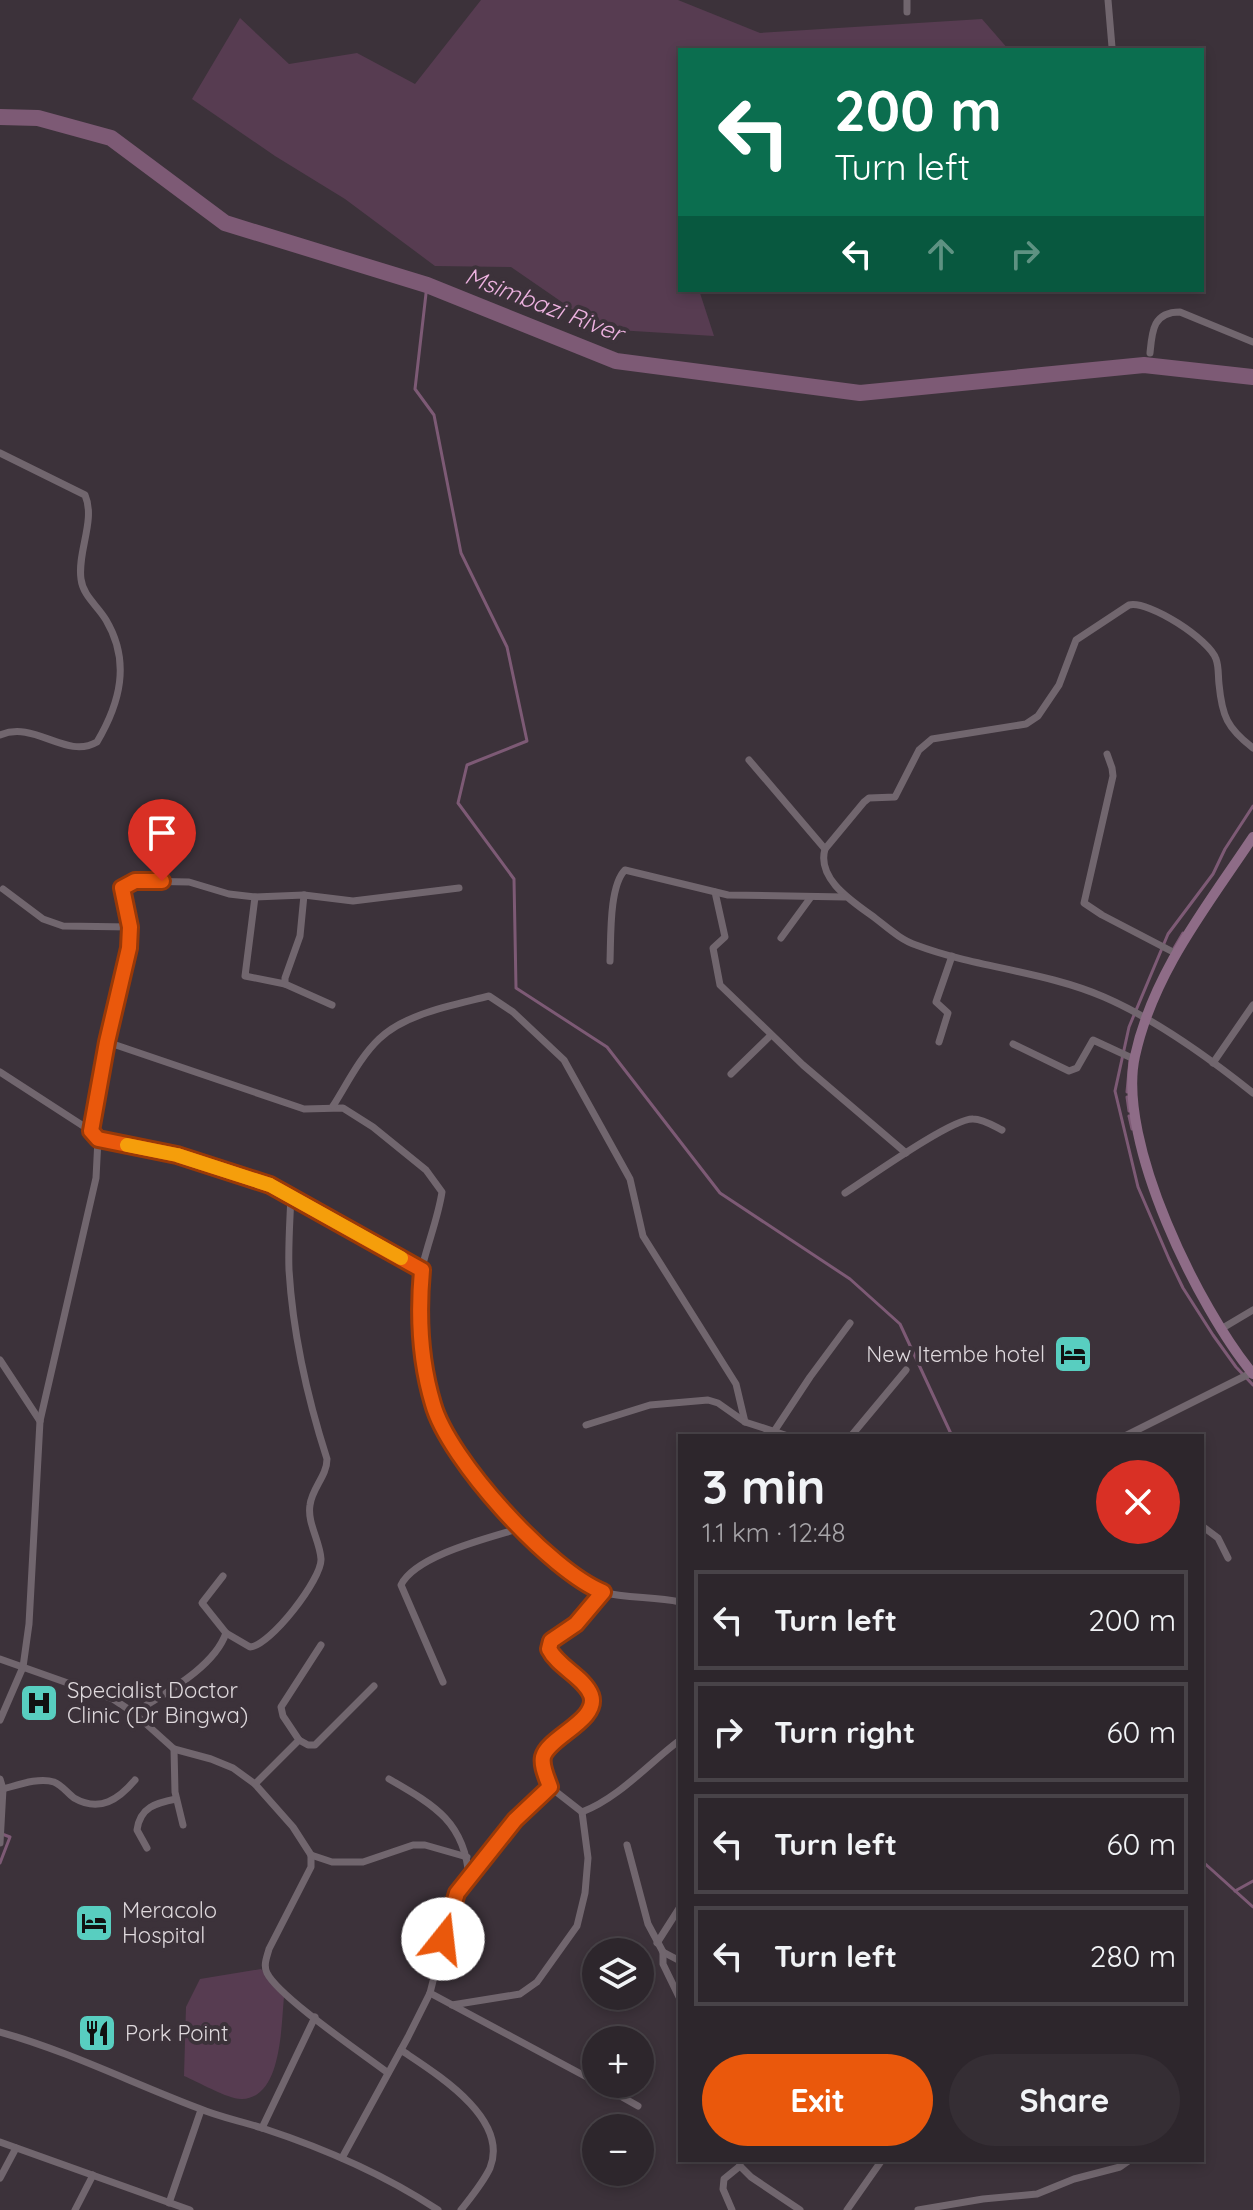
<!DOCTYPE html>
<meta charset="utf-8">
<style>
body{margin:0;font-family:Quicksand,sans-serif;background:#352e34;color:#f1f3f6;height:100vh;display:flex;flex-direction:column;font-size:30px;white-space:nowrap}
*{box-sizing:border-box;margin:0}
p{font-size:26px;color:#a7a5a9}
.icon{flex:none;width:44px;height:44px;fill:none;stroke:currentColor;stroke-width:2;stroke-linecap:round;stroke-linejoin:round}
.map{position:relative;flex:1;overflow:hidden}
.panel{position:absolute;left:678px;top:1434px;width:526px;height:728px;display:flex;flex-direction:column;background:#2d262c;border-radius:0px;box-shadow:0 4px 12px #0003,0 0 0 2px #484348}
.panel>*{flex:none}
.top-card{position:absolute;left:678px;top:48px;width:526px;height:244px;border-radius:0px;box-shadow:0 4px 12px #0003,0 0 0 2px #484348;background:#0b6e4f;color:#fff;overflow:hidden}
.buttons{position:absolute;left:582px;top:1938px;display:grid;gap:16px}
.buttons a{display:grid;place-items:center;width:72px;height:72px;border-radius:50%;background:#2d262c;box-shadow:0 4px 12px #0003,0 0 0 2px #484348;font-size:40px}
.pin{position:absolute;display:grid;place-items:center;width:68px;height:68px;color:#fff;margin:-82px -34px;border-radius:50% 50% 50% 0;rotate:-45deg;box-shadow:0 0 8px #0007}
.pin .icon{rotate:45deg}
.me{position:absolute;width:88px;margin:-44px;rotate:16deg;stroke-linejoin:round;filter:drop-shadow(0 0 6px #0008)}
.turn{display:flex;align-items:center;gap:28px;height:168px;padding:0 24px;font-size:36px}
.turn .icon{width:104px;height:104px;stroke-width:2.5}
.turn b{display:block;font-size:56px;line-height:68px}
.lanes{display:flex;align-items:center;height:76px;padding:0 24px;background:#0003;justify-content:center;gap:40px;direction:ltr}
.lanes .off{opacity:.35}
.round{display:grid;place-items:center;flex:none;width:84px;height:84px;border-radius:42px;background:#352e34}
.head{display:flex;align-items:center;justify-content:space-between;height:136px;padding:0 24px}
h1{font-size:48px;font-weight:700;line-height:60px}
.primary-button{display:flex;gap:16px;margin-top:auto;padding:16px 24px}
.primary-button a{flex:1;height:92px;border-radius:48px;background:#ea580c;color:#fff;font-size:32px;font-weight:700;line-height:92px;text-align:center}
.primary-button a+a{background:#352e34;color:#f1f3f6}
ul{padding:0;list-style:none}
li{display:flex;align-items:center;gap:24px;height:100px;margin:0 16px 12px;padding:0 8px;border:4px solid #484348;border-radius:0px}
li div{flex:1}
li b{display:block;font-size:30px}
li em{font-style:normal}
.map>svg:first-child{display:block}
.green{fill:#573c51}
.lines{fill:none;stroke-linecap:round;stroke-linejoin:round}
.stream{stroke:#7d5a75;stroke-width:3}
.river{stroke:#7d5a75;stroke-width:16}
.street{stroke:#71666e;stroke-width:7}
.secondary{stroke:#8e6c87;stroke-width:10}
.route-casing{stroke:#983908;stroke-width:20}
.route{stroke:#ea580c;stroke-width:14}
.slow{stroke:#f59e0b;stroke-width:14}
.labels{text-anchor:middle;stroke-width:8;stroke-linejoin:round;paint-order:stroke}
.poi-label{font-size:22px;fill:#ded8dc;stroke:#3c323a;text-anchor:start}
.water-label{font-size:24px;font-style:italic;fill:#edb2e0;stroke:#3c323a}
</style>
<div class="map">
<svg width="1253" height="2210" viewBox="0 0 1253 2210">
<rect width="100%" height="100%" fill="#3c323a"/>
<g class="green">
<polygon points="481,0 678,0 760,33 982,19 1009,50 680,50 680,290 699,290 714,336 601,329 511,267 435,266 345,199 275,156 192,99 240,18 289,64 357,53 415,84"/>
<path d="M261,1969L284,1997C281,2026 282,2098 242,2099C229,2100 197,2081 184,2076L186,2007L200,1979Z"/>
</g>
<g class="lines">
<g class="stream">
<polyline points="427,285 415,389 434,415 461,553 507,647 527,741 467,765 458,803 514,879 516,988 607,1047 720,1193 850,1279 900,1324 952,1436"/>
<polyline points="1253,806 1225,849 1213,874 1168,934 1129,1027 1115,1091 1138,1187 1169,1259 1183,1288 1213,1335 1236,1367 1253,1385"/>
<polyline points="1173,950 1183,933"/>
<polyline points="1127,1092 1130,1060"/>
<polyline points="1127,1097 1129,1111"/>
<polyline points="1129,1116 1132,1129"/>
<polyline points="1202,1861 1253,1907"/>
<polyline points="0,1863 10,1837 2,1834"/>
<polyline points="1235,1891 1253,1881"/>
</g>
<polyline class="river" points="0,117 38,118 111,138 225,223 427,285 616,361 860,393 1144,365 1253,377"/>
<g class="street">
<polyline points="907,0 907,12"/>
<polyline points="1108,0 1112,47"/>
<path d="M1150,353C1152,331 1153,312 1180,312L1253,342"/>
<path d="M0,453L85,495C96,520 77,552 81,579C83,596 98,606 106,620C131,662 120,703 97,742C66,760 35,720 0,735"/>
<path d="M1253,748C1227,728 1222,716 1219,684C1218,676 1219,667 1216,659C1210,640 1149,600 1129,605L1076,640L1059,685L1038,716L1026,724L932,739L919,750L895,797L869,798L864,802L825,849C816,880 855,903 875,918C888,928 901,940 916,945C977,968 1044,971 1104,997C1157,1020 1208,1057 1253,1093"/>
<polyline points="1107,754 1112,768 1113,776 1084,903 1102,915 1175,953"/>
<polyline points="749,760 825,849"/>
<polyline points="3,889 43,919 63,926 130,927"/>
<polyline points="715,892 725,937 713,948 720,985 803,1065 906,1153"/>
<polyline points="304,895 300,936 285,978 285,984 332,1005"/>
<polyline points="255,897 245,976 285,984"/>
<polyline points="781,938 811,897"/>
<path d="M610,961C611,938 609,886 625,870L728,895L845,897"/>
<path d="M107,1042L304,1109L343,1108L373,1127L426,1170L442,1192C438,1218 428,1242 422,1268C416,1300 422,1375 433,1406C448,1449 484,1487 513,1520C534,1543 572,1584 602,1592C627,1599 654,1596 680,1602"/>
<polyline points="939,1042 948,1013 936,1002 952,956"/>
<polyline points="1013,1044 1069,1071 1077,1068 1093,1040 1134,1059"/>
<polyline points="1213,1063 1253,1005"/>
<polyline points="0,1072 91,1131 98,1139 177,1155 270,1185 422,1270"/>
<polyline points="731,1074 770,1036"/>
<path d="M333,1106C347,1084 360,1057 379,1039C406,1013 454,1005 489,996L513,1012L564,1060L630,1179L643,1236L736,1384L745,1422"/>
<polyline points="91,1131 129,948 130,927 122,888 135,881 189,882 229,894 255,897 304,895 353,901 459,888"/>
<path d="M845,1193C867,1179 952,1118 973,1119C983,1119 994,1126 1002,1130"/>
<polyline points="1221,1329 1253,1310"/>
<polyline points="0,1360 40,1421"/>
<polyline points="586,1425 650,1405 708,1400 718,1403 745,1422 788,1436"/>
<polyline points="775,1430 810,1377 850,1323"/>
<polyline points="851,1436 906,1370"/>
<polyline points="1125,1436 1251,1373"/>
<polyline points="1202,1526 1218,1538 1228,1558"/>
<path d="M226,1633L250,1647C270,1646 322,1579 321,1559C320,1541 307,1523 310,1505C312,1488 327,1476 327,1459C307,1397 293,1335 289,1270C288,1246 290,1220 291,1195"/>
<path d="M0,1659L113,1699L134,1713L174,1749L211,1759L233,1768L255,1784L293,1827L311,1855V1867L269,1949C267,1957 263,1965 267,1973C279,1997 363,2054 388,2073"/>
<path d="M443,1682L401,1585C416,1555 489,1538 521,1528"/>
<path d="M134,1713C163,1694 214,1668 226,1633L202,1603L223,1576"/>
<polyline points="0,1720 23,1667 29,1624 40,1421 96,1178 98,1139"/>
<polyline points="299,1740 308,1745 315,1745 374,1686"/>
<polyline points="174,1749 175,1792 183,1825"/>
<polyline points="0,1779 3,1789 0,1843"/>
<path d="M389,1779C434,1805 465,1822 469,1878"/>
<polyline points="255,1784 299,1740 283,1716 281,1707 321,1645"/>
<path d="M550,1787C547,1778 541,1766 543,1757C548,1737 600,1720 591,1695C583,1677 558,1667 549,1649L551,1641L576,1624L603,1592"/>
<path d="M3,1789C18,1785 39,1777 54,1782C62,1785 67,1793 74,1798C100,1813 119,1799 135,1780"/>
<polyline points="627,1845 648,1924 663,1952 680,1961"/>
<path d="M147,1848L137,1830C140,1807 156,1803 176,1799"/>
<polyline points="311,1855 332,1862 363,1862 413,1845 425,1845 467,1857"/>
<polyline points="657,1943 680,1907"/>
<polyline points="663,1952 663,1964 680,1999"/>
<polyline points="430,1993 596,2082"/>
<polyline points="452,2005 520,1994 537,1982 577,1926 585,1893 588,1858 582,1812"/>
<path d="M0,2032C68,2051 132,2083 198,2108C219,2117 241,2121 262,2128C323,2148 384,2174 438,2210"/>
<path d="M401,2050C435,2073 510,2118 490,2168C483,2183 471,2197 461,2210"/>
<polyline points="599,2084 638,2106"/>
<polyline points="262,2128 315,2017"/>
<polyline points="0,2142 190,2210"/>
<path d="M342,2158L408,2037L430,1993L452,1905C458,1891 468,1881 478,1869C501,1841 519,1807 550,1787L582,1812C619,1798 649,1763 680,1740"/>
<polyline points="740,2160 740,2166 751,2177 800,2210"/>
<polyline points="0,2178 16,2148"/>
<polyline points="169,2203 201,2110"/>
<polyline points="75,2210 93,2175"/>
<polyline points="732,2210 723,2189 724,2179 740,2166"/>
<polyline points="847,2210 882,2160"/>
<polyline points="918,2210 983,2199 1037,2194 1074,2179 1120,2167 1130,2160"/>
</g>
<path class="secondary" d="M1253,837C1207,906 1153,973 1135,1056C1116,1141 1199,1309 1253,1374"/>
</g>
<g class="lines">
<defs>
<path id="route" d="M162,881H135L122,888L130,927L129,948L107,1042L91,1131L98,1139L177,1155L270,1185L422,1270C418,1314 420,1361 433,1404C448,1459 550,1571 603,1592L576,1624L551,1641L549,1649C558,1667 584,1677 591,1695C600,1720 548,1737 543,1757C541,1766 547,1778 550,1787L515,1820L457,1893L443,1939"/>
</defs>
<use href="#route" class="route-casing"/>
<use href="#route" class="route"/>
<polyline class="slow" points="127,1145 177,1155 270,1185 401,1258"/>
</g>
<defs>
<symbol id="hotel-square" viewBox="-11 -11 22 22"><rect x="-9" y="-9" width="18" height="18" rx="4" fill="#58cec0" stroke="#3c323a"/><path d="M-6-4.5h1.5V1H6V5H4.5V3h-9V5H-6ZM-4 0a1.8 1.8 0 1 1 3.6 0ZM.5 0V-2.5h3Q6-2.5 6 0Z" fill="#111"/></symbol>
<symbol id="hospital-square" viewBox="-11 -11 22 22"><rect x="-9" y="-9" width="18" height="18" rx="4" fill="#58cec0" stroke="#3c323a"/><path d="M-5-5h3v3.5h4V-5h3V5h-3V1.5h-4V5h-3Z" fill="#111"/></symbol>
<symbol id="restaurant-square" viewBox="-11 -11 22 22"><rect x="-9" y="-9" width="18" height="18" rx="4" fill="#58cec0" stroke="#3c323a"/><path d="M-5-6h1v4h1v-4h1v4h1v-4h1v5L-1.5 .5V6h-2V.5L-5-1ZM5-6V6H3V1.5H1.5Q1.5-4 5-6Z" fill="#111"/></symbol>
</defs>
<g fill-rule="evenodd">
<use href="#hotel-square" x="1051" y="1332" width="44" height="44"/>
<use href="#hospital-square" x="17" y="1681" width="44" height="44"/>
<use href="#hotel-square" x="72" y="1901" width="44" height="44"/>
<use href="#restaurant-square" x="75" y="2011" width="44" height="44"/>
</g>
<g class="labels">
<g class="poi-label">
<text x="1045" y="1362" text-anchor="end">New Itembe hotel</text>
<text x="67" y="1698">Specialist Doctor<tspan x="67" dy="25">Clinic (Dr Bingwa)</tspan></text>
<text x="122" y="1918">Meracolo<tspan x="122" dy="25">Hospital</tspan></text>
<text x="125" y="2041">Pork Point</text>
</g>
<g class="water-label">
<text transform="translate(544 305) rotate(21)" y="8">Msimbazi River</text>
</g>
</g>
</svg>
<div class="buttons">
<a><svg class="icon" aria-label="layers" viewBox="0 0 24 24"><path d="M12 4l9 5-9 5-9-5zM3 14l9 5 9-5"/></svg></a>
<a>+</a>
<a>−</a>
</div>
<div class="pin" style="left:162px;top:881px;background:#d93025"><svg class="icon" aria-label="arrive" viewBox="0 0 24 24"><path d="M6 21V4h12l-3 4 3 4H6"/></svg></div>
<svg class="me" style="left:443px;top:1939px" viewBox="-20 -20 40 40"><circle r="19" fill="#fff"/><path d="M0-13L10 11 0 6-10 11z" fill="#ea580c"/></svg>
<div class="top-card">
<div class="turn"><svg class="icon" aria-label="left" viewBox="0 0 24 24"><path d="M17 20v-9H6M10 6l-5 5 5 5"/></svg><div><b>200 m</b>Turn left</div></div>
<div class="lanes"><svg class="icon" aria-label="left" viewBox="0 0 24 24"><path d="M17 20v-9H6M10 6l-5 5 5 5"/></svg><svg class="icon off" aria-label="ahead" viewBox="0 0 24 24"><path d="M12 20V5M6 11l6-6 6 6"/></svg><svg class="icon off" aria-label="right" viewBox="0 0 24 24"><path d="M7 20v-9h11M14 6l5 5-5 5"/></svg></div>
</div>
<section class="panel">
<div class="head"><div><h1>3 min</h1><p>1.1 km · 12:48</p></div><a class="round" style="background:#d93025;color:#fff"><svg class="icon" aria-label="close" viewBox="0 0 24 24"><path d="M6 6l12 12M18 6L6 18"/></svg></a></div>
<ul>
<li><svg class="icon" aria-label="left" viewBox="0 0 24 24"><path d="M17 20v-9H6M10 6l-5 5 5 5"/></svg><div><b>Turn left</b></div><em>200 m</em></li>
<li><svg class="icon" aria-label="right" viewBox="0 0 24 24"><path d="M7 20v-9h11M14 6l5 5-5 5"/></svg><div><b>Turn right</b></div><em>60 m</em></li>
<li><svg class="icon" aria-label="left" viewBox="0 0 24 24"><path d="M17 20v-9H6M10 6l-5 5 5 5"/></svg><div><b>Turn left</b></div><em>60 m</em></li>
<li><svg class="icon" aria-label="left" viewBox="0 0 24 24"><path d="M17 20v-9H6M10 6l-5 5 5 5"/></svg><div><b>Turn left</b></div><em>280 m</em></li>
</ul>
<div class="primary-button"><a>Exit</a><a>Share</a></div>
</section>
</div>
